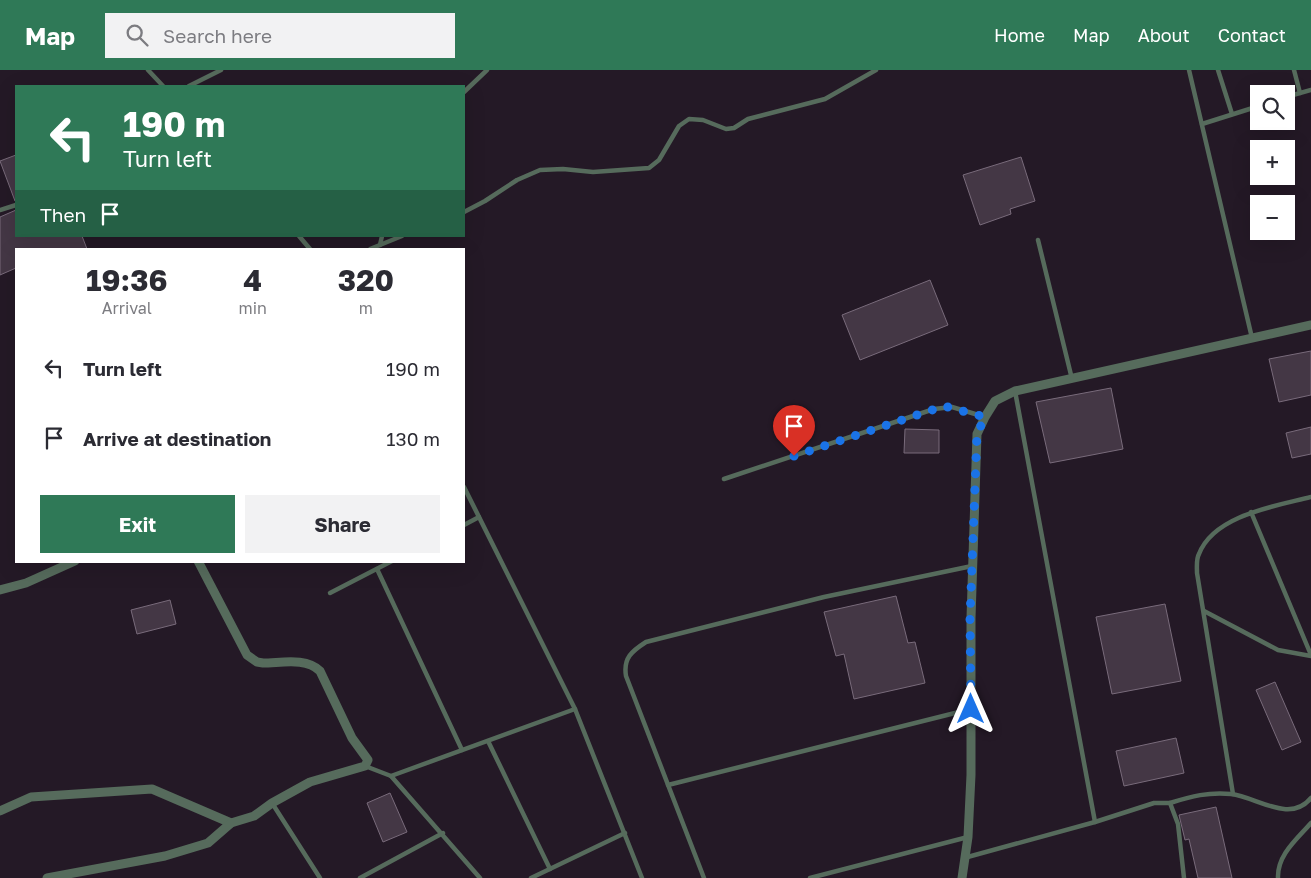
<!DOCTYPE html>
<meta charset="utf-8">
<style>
body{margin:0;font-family:"Golos Text",sans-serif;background:#f2f2f3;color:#2b2b33;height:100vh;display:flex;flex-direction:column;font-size:19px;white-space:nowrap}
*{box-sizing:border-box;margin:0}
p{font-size:16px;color:#7c7c81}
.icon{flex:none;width:28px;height:28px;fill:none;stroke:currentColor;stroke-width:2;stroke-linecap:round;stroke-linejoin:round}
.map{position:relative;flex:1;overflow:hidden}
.panel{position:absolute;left:15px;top:178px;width:450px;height:315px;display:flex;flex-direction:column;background:#fff;border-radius:0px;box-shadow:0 5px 20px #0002}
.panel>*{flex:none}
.banner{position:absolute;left:15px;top:15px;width:450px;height:152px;border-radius:0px;box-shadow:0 5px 20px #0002;background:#2f7957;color:#fff;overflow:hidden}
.tools{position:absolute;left:1250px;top:15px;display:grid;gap:10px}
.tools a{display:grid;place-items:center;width:45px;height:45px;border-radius:0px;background:#fff;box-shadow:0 5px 20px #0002;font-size:25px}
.pin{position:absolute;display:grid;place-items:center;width:42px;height:42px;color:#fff;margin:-51px -21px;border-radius:50% 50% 50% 0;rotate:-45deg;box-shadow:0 0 5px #0007}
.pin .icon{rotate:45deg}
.me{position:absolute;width:55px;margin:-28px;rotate:0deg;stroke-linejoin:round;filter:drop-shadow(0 0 4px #0008)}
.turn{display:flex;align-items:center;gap:18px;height:105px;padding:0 25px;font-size:22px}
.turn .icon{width:65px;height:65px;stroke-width:2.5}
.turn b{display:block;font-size:35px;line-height:42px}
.then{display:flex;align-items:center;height:48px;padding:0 25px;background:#0003;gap:10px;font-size:19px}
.eta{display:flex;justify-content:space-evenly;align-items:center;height:85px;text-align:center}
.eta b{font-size:30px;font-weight:700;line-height:35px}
.action{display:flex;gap:10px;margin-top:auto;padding:10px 25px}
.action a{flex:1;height:58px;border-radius:0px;background:#2f7957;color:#fff;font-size:20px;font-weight:700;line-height:58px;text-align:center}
.action a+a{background:#f2f2f3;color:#2b2b33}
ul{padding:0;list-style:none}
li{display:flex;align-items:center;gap:15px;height:70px;padding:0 25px}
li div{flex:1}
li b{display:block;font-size:19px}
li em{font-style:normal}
header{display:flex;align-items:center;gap:30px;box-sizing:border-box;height:70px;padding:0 25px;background:#2f7957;color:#fff}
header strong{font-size:24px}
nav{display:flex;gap:28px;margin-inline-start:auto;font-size:18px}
.search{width:350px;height:45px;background:#f2f2f3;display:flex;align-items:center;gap:12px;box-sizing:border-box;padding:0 18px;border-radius:0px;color:#7c7c81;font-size:19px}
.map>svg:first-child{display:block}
.building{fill:#443745;stroke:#796b7b}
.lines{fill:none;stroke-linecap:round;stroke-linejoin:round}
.service{stroke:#566b5c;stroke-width:4.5}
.minor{stroke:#566b5c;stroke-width:9}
.route{stroke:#1a73e8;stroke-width:9;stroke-dasharray:0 16.2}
</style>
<header>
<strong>Map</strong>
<div class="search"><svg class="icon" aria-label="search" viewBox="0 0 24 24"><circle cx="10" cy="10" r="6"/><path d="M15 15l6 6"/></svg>Search here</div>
<nav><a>Home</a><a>Map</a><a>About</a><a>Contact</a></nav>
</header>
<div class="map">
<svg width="1311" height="808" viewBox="0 0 1311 808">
<rect width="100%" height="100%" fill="#241926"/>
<g class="building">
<polygon points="16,85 16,131 15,131 0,91"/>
<polygon points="1021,87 1035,131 1010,139 1011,144 980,155 963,105"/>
<polygon points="16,140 16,166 82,166 87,179 16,179 16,198 0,205 0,147"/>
<polygon points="930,210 948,255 860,290 842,245"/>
<polygon points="1311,281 1311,325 1279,332 1269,289"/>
<polygon points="1111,318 1123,379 1050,393 1036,332"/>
<polygon points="1311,357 1311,384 1292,388 1286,363"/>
<polygon points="905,359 939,360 939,383 904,383"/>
<polygon points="896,526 908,573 915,572 925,613 854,629 844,584 836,586 824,542"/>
<polygon points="170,530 176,554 137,564 131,540"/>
<polygon points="1165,534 1181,611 1112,624 1096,547"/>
<polygon points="1275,612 1301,672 1282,680 1256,620"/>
<polygon points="1176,668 1184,703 1124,716 1116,681"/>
<polygon points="390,723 407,762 383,772 367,733"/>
<polygon points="1216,737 1232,808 1198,808 1189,769 1185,770 1179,745"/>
</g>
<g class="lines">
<g class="service">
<polyline points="148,0 163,16"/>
<polyline points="1189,0 1252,268"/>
<polyline points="1218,0 1232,44"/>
<polyline points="1294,0 1300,23"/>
<polyline points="189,16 221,0"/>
<polyline points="464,22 487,0"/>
<polyline points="1286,27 1311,20"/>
<polyline points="1202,54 1259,36"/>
<polyline points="0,140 16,135"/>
<polyline points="464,142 485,131 517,110 540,100 563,99 593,102 649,98 659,90 679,56 689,49 703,50 726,59 734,58 748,49 825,29 876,0"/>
<polyline points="299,166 310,179"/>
<polyline points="1038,170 1072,309"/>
<polyline points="380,175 382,166"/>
<polyline points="370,179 402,166"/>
<polyline points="1015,321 1095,752"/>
<polyline points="724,409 934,339 952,337 985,347"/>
<polyline points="464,417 575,639 642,808"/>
<polyline points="1251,442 1311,585"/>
<polyline points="464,455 479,447"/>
<polyline points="377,499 462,680"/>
<polyline points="330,523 392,491"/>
<polyline points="1204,541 1278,580 1311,586"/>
<polyline points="488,671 550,799"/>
<polyline points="365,696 391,706 480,808"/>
<polyline points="391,706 575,639"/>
<polyline points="668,715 971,639"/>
<path d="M1233,724L1197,503C1197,497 1196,489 1199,484C1214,445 1276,436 1311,427"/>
<polyline points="272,733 320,808"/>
<path d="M1170,733C1192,726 1208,722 1231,724C1257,727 1290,754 1311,728"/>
<polyline points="964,788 1095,752 1154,733 1170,733 1178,754 1184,808"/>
<polyline points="360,808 443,763"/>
<polyline points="531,808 625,763"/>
<path d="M704,808L626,606C623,588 632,581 646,572L824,527L972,496"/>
<polyline points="810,808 968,767"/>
<path d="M1278,808C1277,785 1297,769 1311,753"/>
</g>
<g class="minor">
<polyline points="0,520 26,513 75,491"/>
<polyline points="0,741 31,727 152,719 231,753"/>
<path d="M47,808L165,786L208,773L231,753L254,746L272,733L310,712L365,696L368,690L352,668L320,601C306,587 281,593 263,593L257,592L247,585L198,491"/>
<polyline points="962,808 968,767 971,705 971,548 977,364 985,347 995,331 1015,321 1311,255"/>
</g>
</g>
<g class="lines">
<polyline class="route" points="794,386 944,336 985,347 977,364 970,548 971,639"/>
</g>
</svg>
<div class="tools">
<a><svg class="icon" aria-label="search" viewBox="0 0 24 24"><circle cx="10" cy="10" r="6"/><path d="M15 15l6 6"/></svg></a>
<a>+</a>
<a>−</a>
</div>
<div class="pin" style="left:794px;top:386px;background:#d93025"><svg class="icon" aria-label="arrive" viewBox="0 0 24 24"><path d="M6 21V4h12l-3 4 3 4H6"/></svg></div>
<svg class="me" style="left:971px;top:639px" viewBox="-20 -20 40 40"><path d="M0-17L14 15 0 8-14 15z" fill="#1a73e8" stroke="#fff" stroke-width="4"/></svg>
<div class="banner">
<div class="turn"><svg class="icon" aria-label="left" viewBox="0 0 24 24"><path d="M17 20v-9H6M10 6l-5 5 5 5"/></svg><div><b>190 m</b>Turn left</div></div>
<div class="then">Then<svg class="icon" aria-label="arrive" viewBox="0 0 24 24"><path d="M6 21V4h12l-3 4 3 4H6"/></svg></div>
</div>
<section class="panel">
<div class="eta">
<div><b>19:36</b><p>Arrival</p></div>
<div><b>4</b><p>min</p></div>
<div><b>320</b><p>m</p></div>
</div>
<ul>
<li><svg class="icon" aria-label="left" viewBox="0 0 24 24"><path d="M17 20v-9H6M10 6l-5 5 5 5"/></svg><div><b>Turn left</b></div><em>190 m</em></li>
<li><svg class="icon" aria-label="arrive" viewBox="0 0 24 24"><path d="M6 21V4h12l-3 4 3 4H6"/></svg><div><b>Arrive at destination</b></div><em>130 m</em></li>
</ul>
<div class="action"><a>Exit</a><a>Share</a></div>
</section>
</div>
